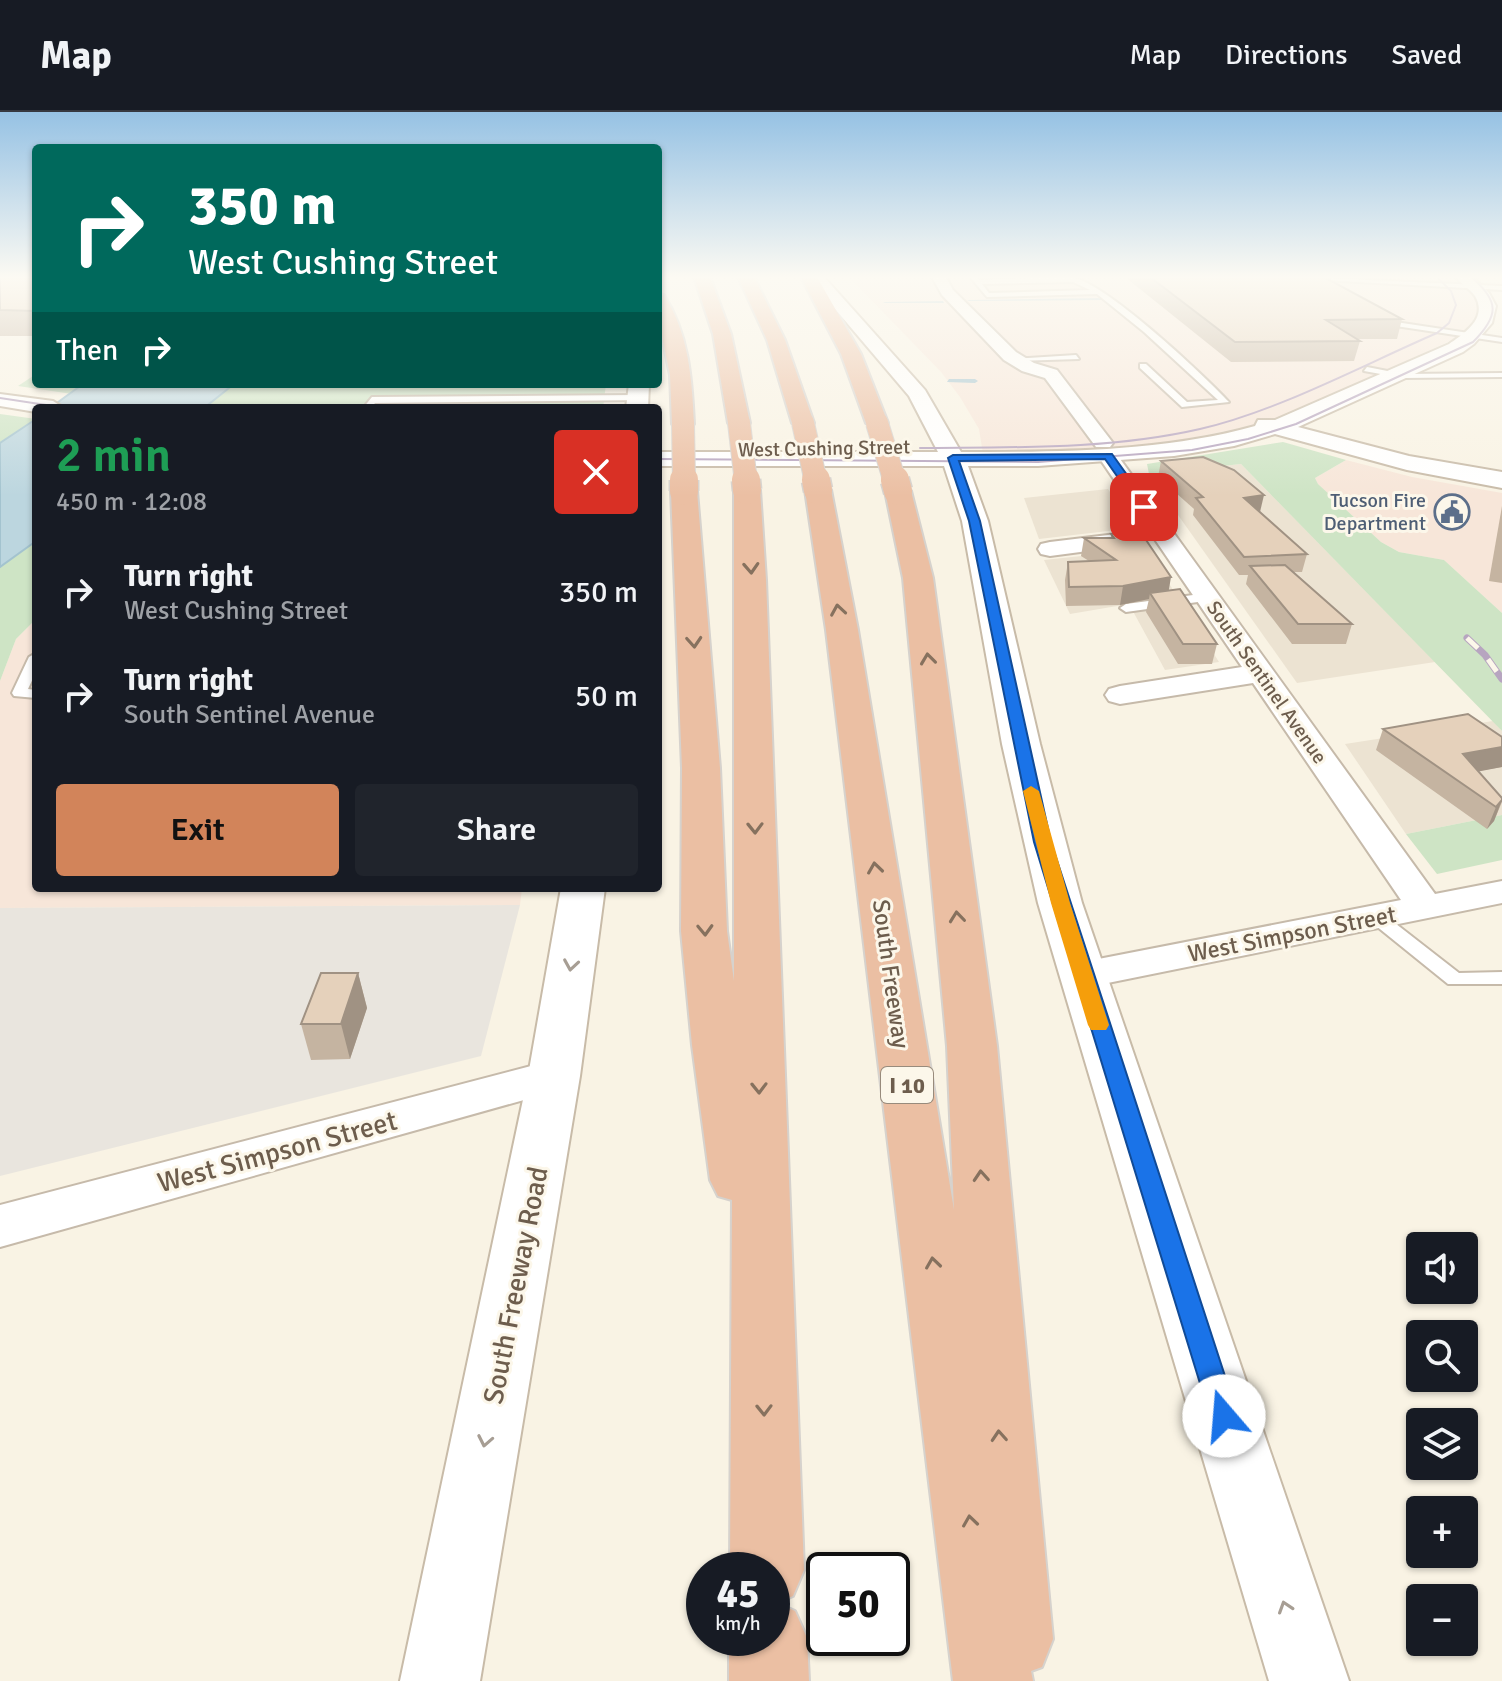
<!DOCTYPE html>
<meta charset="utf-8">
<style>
body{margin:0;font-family:Signika,sans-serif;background:#20242c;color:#f1f3f6;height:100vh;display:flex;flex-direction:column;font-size:30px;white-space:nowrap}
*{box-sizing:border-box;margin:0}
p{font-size:26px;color:#9ea1a6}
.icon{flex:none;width:44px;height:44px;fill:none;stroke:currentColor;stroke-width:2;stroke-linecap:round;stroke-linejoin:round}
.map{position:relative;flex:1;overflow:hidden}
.drawer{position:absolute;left:32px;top:292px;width:630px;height:488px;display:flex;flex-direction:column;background:#171b24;border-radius:8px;box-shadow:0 2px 6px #0004}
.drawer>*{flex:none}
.top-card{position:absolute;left:32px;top:32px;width:630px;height:244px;border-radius:8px;box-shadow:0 2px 6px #0004;background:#00695c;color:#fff;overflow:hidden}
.controls{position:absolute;left:1406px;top:1120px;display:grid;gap:16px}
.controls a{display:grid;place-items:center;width:72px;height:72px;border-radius:8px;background:#171b24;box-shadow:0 2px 6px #0004;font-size:40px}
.speed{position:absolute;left:686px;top:1440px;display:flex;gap:16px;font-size:40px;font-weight:700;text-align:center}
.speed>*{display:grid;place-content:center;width:104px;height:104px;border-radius:50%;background:#171b24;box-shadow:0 2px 6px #0004;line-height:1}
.speed small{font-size:20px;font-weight:400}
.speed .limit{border:4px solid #111;border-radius:12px;background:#fff;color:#111}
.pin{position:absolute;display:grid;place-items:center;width:68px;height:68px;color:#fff;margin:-34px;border-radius:16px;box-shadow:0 4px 12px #0006}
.me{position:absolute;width:88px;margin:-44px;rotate:342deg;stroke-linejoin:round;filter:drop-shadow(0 0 6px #0008)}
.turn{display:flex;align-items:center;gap:28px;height:168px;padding:0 24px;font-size:36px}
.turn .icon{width:104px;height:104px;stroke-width:2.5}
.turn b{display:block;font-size:56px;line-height:68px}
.then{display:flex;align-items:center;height:76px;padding:0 24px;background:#0003;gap:16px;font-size:30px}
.round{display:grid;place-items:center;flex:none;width:84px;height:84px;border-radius:8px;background:#20242c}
.overview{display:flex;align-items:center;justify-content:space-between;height:136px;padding:0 24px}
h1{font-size:48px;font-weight:600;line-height:60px;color:#1e9e55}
.cta{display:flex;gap:16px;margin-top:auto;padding:16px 24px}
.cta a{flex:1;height:92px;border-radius:8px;background:#d2845a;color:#111;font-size:32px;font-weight:600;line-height:92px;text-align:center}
.cta a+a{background:#20242c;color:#f1f3f6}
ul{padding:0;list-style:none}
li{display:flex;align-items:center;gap:24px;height:104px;padding:0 24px}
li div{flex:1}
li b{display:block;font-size:30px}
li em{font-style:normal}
header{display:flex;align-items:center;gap:48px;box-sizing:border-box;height:112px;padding:0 40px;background:#171b24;border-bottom:2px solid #363941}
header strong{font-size:38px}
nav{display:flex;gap:44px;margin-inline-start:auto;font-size:28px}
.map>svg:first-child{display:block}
.residential{fill:#ece3d2}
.commercial{fill:#f7e6d9}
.industrial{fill:#e9e5de}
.green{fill:#cee4c5}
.water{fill:#bcd6df;stroke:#a3c3cf;stroke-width:2}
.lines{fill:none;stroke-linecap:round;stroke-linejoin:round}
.stream{fill:#a3c3cf;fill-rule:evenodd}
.lane-casing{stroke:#c6baaa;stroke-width:4}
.street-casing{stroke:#c6baaa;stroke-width:4}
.secondary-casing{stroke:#c8bba8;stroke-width:4}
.highway-casing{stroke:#d6d2cd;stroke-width:4}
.lane{fill:#fff;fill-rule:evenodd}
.street{fill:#fff;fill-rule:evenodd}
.secondary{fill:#fff;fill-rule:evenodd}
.highway{fill:#ebbfa3;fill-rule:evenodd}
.tram{stroke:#b7a5c0;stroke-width:2}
.rail-casing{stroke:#b7a5c0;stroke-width:7}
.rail{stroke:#fcf7ea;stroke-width:5;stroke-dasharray:15;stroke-linecap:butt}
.highway-bridge-far1-casing{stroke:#d6d2cd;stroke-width:24;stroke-linecap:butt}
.highway-bridge-casing{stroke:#d6d2cd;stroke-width:31;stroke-linecap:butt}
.highway-bridge-far1{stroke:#ebbfa3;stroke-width:22}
.highway-bridge{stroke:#ebbfa3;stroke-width:28}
.wall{fill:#c5b4a1}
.shaded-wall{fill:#a09283}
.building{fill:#e5d1bb;stroke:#a09283;stroke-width:2}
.oneway{stroke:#86715e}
.oneway2{stroke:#a79e94}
.route{fill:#1a73e8;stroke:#114b97;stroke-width:2}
.slow{fill:#f59e0b}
.labels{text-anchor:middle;stroke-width:6;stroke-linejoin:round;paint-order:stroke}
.far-street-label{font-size:20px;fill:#6d5d4d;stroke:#fcf7ea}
.far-service-label{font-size:20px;fill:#4e5e75;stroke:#fcf7ea;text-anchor:end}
.shield{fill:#fcf7ea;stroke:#988b7c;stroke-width:2}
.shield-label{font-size:22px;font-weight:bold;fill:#6d5d4d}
.street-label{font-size:24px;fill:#6d5d4d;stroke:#fcf7ea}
.near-street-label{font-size:28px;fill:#6d5d4d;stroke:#fcf7ea}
</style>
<header>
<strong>Map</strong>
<nav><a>Map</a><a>Directions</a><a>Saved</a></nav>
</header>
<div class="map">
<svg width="1502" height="1569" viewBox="0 0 1502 1569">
<rect width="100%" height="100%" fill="#f9f3e4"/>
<g class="residential">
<polygon points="1241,352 1435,550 1297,571 1149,362"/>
<polygon points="1108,377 1134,416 1039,427 1024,386"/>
<polygon points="1147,437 1219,550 1165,558 1129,492 1070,502 1044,448"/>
<polygon points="1493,609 1502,619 1502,703 1406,722 1345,632"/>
</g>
<g class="commercial">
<polygon points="849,165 1456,165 1473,182 1478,195 1477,204 1467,216 1450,229 1303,296 1261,312 1156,333 983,342 979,317 960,285 941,260"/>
<polygon points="1346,348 1412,365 1502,381 1502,501 1444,448 1399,440 1381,430 1318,372 1315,366"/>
<polygon points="36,507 36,776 522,776 520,793 0,796 0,569 16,527"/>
</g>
<polygon class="industrial" points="520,793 481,944 0,1064 0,796"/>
<g class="green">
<polygon points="36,262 36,272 606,272 603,296 62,296 79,283 18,274"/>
<polygon points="0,302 36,307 36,507 16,527 0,569"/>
<polygon points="1283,330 1346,348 1315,366 1318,372 1381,430 1399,440 1444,448 1502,501 1502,619 1241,352 1149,362 1147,352"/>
<polygon points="1502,703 1502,748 1437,762 1406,722"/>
</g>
<g class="water">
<polygon points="83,272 234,272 204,296 50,296"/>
<polygon points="36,307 36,429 0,455 0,331"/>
</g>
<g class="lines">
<g class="stream">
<polygon points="1103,186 1104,188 967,189 969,188"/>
<polygon points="943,189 944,191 883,191 885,190"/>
<polygon points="949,267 975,267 978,269 975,271 947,270"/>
</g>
<defs>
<g id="lane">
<path d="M970,165H976L979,168C1008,167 1044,165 1069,165C1100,165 1206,265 1229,290L1182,295L1140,256V252H1146L1187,290L1218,288L1144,220L1097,182L987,185ZM1073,170L1090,178L989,181L982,172Z"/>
<polygon points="1301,165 1502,174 1502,178 1304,167"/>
<polygon points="1384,205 1390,205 1389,209 1502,226 1502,230 1389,213 1381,210"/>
<polygon points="1076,243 1079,247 1014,249 1010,247"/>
<polygon points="1367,255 1403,262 1502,261 1502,265 1403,266 1364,259"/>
<polygon points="638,283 641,288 375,291 371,296 363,296 372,285"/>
<polygon points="1208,481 1214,485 1212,488 1126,500 1120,496 1126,492"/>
<polygon points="36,541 36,560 28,577 36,578 36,586 14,584 12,581 29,545"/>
<polygon points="1376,799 1382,801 1459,861 1502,860 1502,872 1448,872 1370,809 1367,805"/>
</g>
<g id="street">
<polygon points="932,165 946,165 953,178 1016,240 1034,251 1057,258 1113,331 1110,335 1096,335 1045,266 1022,259 1004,248 942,183"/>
<polygon points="1108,338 1115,340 1435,782 1502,769 1502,791 1083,876 1068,872 1062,863 1068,854 1083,850 1401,788 1253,571 1120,592 1109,589 1105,583 1109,577 1120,574 1242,555 1098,344"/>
<polygon points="1133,420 1141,422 1145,427 1141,432 1050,444 1041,442 1038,437 1041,432 1050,430"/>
<polygon points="554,948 570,953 577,964 570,975 0,1135 0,1093"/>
</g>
<g id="secondary">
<path d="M808,165H824L925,278L961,340C1058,340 1162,340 1255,314L1258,308H1275L1449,232C1465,221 1488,206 1475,184C1470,177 1461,172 1456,165H1473L1489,181L1496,194L1492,211L1474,232L1463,240L1298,315L1409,344L1502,360V376L1407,358L1275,322L1234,334L1174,344L1038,354H968L988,409L1040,632L1082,791L1349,1569H1269L1038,791L1002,632L962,409L944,354H658V340H938L909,284Z"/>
<polygon points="629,272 649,272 648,296 626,296"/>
<polygon points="0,282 53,289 64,296 36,296 36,300 0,294"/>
<polygon points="561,776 605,776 580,964 480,1569 400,1569 528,964"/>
</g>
<g id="highway">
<polygon points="694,165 710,165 731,222 750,311 747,316 739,318 728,311 713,222"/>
<polygon points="738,165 754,165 785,228 814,311 811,316 803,318 792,311 767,228"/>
<polygon points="801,165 817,165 861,242 888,311 885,316 877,318 866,311 841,242"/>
<path d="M658,182L664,183C689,222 692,267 694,312L683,319L672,312L670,263L658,205Z"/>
<polygon points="747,370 756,373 760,378 766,468 804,1458 793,1484 777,1491 795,1499 807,1526 809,1569 729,1569 729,1526 772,1526 772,1458 730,1458 732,1088 718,1084 710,1068 692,933 681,819 682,656 671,379 675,374 693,374 697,379 720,656 727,819 734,869 734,378 738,373"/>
<polygon points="818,370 827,373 831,378 858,518 954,1098 947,934 903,466 885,379 889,374 907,374 911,379 933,466 997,934 1053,1527 1042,1555 1031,1559 1033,1569 953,1569 826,518 805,378 809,373"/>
</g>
</defs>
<use href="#lane" class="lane-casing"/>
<use href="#street" class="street-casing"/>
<use href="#secondary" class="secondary-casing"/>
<use href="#highway" class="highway-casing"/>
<use href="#lane" class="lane"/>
<use href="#street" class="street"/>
<use href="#secondary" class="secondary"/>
<use href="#highway" class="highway"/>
<g class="tram">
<polyline points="0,286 66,296"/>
<path d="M920,336C1013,335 1108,338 1200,317C1278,299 1363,253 1437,221L1449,211L1456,193L1451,179L1437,165"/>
<path d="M658,347L1038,350L1192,338L1248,327L1296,312L1473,230C1499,204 1500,189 1471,165"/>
</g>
<defs>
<polyline id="rail" points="1467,526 1485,543 1502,567"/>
</defs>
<use href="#rail" class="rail-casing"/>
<use href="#rail" class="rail"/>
<defs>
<g id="highway-bridge-far1">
<polyline points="739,311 746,370"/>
<polyline points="803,311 816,370"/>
<polyline points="877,311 895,370"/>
<polyline points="683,312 684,370"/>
</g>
<g id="highway-bridge">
<polyline points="684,368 684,379"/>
<polyline points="746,368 747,378"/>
<polyline points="816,368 818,378"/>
<polyline points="895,368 898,379"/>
</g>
</defs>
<use href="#highway-bridge-far1" class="highway-bridge-far1-casing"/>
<use href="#highway-bridge" class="highway-bridge-casing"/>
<use href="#highway-bridge-far1" class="highway-bridge-far1"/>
<use href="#highway-bridge" class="highway-bridge"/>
</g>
<g class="wall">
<rect x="0" y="165" width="36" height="59"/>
<polygon points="1125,165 1324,165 1402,207 1397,227 1357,227 1360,229 1354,249 1231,250"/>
<polygon points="1161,349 1260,400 1307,442 1302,460 1294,460 1352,512 1346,532 1292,532 1246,472 1248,463 1239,463 1193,403 1194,397 1158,365"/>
<polygon points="1502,394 1502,471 1489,469"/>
<polygon points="1111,422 1169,479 1217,532 1212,552 1178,552 1146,500 1149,487 1120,493 1066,494 1065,468 1068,450 1089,449 1081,444 1084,426 1111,426"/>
<polygon points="1383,617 1502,655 1478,659 1502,686 1502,690 1494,709 1487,717 1376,638"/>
<polygon points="358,861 367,896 350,947 311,948 301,912"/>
</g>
<g class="shaded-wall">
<polygon points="1264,383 1260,400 1244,386"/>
<polygon points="1171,465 1168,483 1150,481 1149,487 1120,493 1123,474"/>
<polygon points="1502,635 1502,655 1455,664 1463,642"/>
<polygon points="1502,688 1494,709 1487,717 1496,695"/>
<polygon points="358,861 367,896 350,947 341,912"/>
</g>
<g class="building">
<polygon points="0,165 36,165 36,199 0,198"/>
<polygon points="1150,165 1324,165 1402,207 1326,208 1360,229 1235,230"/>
<polygon points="1203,345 1234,358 1264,383 1244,386 1307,442 1244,445 1196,386 1203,385 1161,349"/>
<polygon points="1140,419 1171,465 1123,474 1069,475 1068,450 1116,448 1084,426 1114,426 1111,422"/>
<polygon points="1285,453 1352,512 1298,512 1250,454"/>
<polygon points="1180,477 1217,532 1183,532 1150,481"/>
<polygon points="1468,602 1502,625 1502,635 1463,642 1502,686 1502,688 1496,695 1383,617"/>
<polygon points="321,861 358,861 341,912 301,912"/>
</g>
<defs><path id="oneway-chevron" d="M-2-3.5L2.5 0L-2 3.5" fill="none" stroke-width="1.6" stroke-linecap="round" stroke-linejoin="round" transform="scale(2)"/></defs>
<g class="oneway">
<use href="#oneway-chevron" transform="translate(751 456) rotate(87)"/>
<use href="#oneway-chevron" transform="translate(838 498) rotate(-99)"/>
<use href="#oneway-chevron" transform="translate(694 530) rotate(86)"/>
<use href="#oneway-chevron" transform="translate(928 547) rotate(-97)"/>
<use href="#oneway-chevron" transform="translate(755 716) rotate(89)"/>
<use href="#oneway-chevron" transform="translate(875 756) rotate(-98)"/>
<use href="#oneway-chevron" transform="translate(957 805) rotate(-96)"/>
<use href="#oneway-chevron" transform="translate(705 818) rotate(88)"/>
<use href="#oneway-chevron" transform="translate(759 976) rotate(89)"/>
<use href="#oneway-chevron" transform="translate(981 1064) rotate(-94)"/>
<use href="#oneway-chevron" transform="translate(933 1151) rotate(-98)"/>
<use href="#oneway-chevron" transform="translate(764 1298) rotate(89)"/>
<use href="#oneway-chevron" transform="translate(999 1324) rotate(-94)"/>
<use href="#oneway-chevron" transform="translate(970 1409) rotate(-98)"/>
</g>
<g class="oneway2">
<use href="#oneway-chevron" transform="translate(571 853) rotate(99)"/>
<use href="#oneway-chevron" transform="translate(485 1329) rotate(101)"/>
<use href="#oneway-chevron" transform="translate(1285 1495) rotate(-108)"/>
</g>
<linearGradient id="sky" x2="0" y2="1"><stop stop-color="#96c2e4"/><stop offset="0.43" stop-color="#fcfaf3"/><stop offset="1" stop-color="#fcfaf3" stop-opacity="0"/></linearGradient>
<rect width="1502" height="384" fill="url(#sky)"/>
<polygon class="route" points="1112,342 1150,395 1148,397 1140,397 1105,347 959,349 980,409 1051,730 1238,1304 1234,1313 1224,1317 1214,1313 1210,1304 1034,730 969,409 948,346 953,343"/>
<polygon class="slow" points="1031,674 1039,679 1070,791 1109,913 1106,918 1091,918 1088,913 1051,791 1023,679"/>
<defs>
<symbol id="civic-ring" viewBox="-11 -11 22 22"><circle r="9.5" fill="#fcf7ea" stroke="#5c6f8a" stroke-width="1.5"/><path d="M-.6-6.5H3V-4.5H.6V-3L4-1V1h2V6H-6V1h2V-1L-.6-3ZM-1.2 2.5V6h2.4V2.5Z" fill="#5c6f8a"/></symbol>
</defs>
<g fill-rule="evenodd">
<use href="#civic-ring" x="1432" y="380" width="40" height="40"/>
</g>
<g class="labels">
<g class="far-street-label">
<text transform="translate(824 336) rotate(-1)" y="7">West Cushing Street</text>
<text transform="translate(1267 570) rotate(55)" y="7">South Sentinel Avenue</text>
</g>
<g class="far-service-label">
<text x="1426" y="395">Tucson Fire<tspan x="1426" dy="23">Department</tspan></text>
</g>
<rect class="shield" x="881" y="955" width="52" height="36" rx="6"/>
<g class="shield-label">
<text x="907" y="981">I 10</text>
</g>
<g class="street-label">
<text transform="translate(1292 822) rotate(-11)" y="8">West Simpson Street</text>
<text transform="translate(891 862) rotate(82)" y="8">South Freeway</text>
</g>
<g class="near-street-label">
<text transform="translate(277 1039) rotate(-15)" y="10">West Simpson Street</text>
<text transform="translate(515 1173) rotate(-79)" y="10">South Freeway Road</text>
</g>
</g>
</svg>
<div class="controls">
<a><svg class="icon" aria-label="sound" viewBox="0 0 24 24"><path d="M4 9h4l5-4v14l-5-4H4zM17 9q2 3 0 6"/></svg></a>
<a><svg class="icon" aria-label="search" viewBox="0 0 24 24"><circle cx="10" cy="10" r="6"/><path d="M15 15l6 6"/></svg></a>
<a><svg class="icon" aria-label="layers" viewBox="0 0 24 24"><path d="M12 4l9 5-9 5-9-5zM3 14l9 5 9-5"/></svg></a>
<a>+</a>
<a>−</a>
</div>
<div class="speed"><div>45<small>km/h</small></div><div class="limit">50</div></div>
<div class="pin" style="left:1144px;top:395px;background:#d93025"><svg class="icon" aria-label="arrive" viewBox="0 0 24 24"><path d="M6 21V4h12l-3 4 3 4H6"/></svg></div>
<svg class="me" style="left:1224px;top:1304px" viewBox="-20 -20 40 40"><circle r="19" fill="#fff"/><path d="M0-13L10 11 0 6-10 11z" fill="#1a73e8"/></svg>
<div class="top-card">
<div class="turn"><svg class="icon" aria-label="right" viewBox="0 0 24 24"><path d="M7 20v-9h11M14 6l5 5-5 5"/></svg><div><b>350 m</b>West Cushing Street</div></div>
<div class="then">Then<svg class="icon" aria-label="right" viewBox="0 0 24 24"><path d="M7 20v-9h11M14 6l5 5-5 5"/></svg></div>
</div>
<section class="drawer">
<div class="overview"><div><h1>2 min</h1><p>450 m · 12:08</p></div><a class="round" style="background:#d93025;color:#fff"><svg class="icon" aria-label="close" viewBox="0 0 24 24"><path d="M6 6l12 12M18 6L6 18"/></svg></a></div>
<ul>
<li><svg class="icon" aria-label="right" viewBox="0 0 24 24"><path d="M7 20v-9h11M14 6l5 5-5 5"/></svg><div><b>Turn right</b><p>West Cushing Street</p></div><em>350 m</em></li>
<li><svg class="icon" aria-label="right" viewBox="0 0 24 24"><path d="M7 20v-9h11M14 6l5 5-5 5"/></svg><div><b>Turn right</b><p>South Sentinel Avenue</p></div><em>50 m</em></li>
</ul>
<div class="cta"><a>Exit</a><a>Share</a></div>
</section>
</div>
